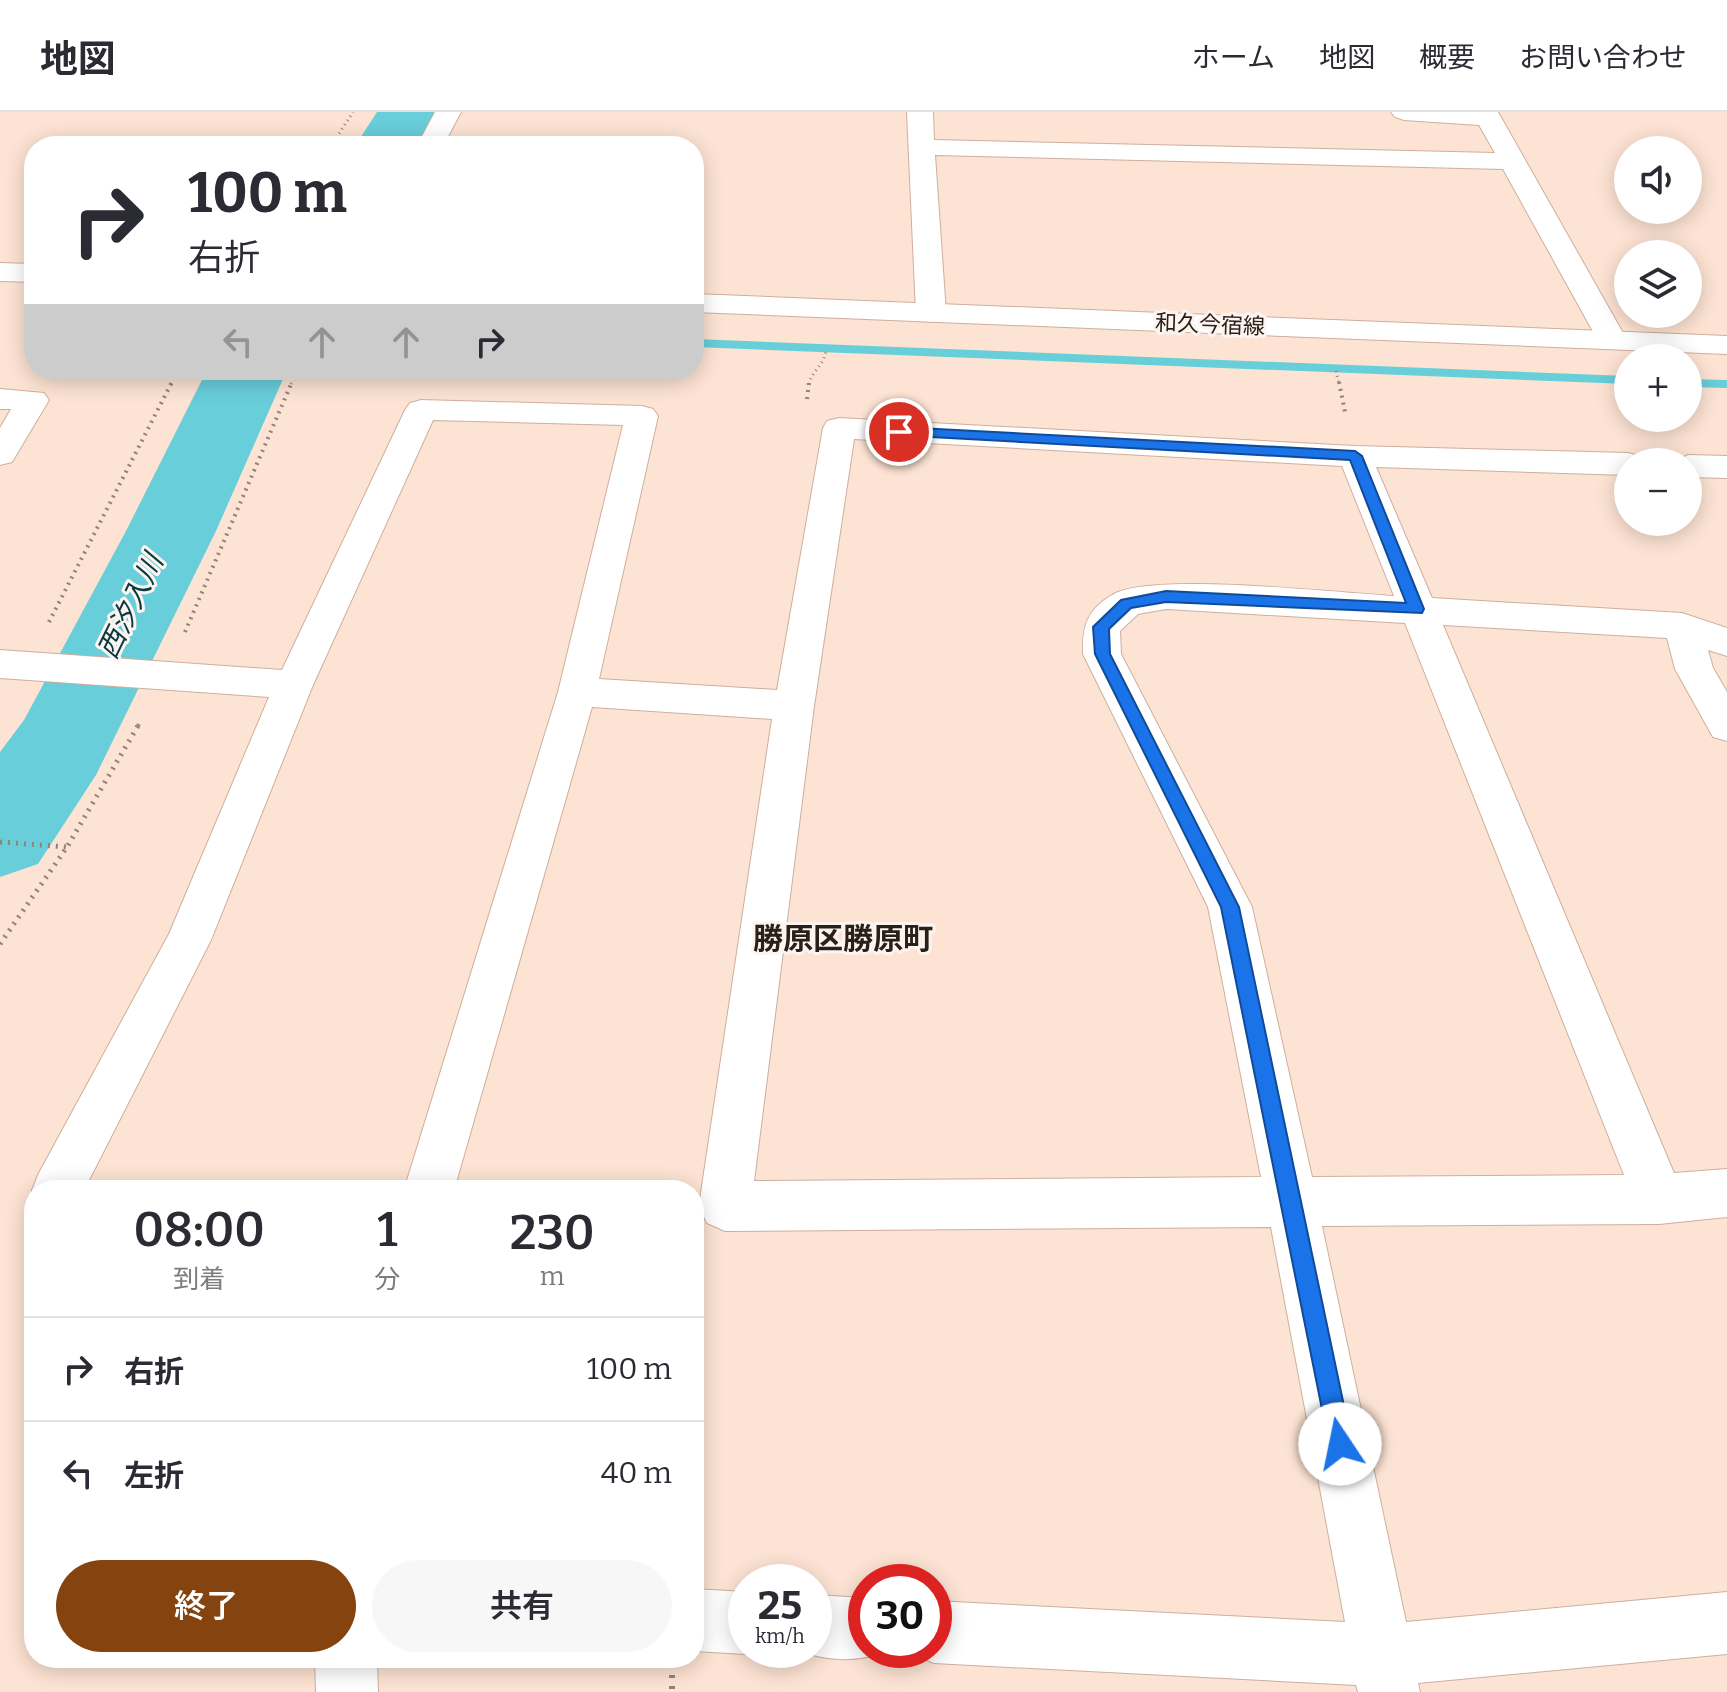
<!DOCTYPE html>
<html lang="ja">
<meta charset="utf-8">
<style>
body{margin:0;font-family:Bitter,"Noto Sans JP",serif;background:#f7f7f7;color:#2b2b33;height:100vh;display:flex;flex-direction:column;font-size:30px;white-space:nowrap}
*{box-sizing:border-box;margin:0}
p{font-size:26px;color:#7c7c81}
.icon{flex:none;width:44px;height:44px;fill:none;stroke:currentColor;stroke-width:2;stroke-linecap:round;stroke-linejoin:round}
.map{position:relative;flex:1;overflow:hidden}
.panel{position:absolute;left:24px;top:1068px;width:680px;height:488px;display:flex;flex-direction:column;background:#fff;border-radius:32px;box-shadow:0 4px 20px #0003}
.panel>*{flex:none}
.banner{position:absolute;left:24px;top:24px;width:680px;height:244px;border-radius:32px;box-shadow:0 4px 20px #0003;background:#fff;color:#2b2b33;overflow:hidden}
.fabs{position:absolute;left:1614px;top:24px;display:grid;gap:16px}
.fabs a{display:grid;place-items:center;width:88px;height:88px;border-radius:50%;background:#fff;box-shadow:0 4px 20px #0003;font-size:40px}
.speed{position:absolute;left:728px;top:1452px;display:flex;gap:16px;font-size:40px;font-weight:700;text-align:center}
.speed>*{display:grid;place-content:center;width:104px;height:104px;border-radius:50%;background:#fff;box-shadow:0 4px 20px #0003;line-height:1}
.speed small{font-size:20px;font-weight:400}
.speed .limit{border:12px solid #d22;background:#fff;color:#111}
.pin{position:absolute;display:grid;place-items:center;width:68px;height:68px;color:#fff;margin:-34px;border:4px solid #fff;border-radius:50%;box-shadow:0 2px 8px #0007}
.me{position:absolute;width:88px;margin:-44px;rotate:349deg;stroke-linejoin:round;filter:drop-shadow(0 0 6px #0008)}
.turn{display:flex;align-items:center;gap:28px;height:168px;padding:0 32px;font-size:36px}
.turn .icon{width:104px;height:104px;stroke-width:2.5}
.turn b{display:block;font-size:56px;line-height:68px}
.lanes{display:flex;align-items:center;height:76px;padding:0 32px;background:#0003;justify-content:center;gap:40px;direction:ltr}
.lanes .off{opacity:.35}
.eta{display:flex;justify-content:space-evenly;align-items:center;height:136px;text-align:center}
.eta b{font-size:48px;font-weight:600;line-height:56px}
.action{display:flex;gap:16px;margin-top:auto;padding:16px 32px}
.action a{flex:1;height:92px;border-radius:48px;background:#84430f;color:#fff;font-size:32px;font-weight:600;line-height:92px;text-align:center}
.action a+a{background:#f7f7f7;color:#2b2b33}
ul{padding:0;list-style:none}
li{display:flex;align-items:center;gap:24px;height:104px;padding:0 32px;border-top:2px solid #e1e1e2}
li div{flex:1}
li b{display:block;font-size:30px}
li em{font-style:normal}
header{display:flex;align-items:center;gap:48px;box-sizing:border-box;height:112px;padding:0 40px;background:#fff;border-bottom:2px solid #e1e1e2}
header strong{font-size:38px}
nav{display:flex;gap:44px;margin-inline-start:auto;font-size:28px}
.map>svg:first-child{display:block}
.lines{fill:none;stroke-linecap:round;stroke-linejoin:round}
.stream{fill:#68ceda;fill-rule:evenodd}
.river{fill:#68ceda;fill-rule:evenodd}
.minor-casing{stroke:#ceaf9c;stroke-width:2}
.secondary-casing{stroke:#ceaf9c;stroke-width:2}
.path-far3{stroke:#948276;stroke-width:3;stroke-dasharray:1 4;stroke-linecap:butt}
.path-far2{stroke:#948276;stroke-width:4;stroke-dasharray:2 5;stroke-linecap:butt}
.path-far1{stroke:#948276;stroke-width:5;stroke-dasharray:2 6;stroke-linecap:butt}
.path{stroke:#948276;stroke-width:6;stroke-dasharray:3 8;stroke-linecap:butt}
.minor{fill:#fff;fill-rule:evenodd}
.secondary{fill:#fff;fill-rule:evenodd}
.route{fill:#1a73e8;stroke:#114b97;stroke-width:2}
.labels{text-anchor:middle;stroke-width:6;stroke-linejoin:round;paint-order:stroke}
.far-street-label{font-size:22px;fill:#2b2018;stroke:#fbf4f0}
.water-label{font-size:28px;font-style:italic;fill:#07393e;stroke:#fbf4f0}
.quarter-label{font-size:30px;font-weight:bold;fill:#2b2018;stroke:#fbf4f0}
</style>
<header>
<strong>地図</strong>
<nav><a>ホーム</a><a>地図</a><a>概要</a><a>お問い合わせ</a></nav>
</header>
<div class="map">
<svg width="1727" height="1580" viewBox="0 0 1727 1580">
<rect width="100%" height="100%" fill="#fde3d3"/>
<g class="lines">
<g class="stream">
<polygon points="694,227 1628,264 1628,272 694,235"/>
<polygon points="1688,267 1727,268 1727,276 1688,275"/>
</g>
<g class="river">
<polygon points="377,0 441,0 421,34 355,34"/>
<polygon points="207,258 287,258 216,419 96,663 38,752 0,765 0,640 24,608 126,419"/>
</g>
<defs>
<g id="minor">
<polygon points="435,0 461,0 443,34 417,34"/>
<polygon points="907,0 933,0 934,28 1495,41 1479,13 1404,8 1395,5 1391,0 1498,0 1627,228 1623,234 1612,237 1601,234 1503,57 935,43 946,201 942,207 931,210 920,207 916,201"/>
<polygon points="0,277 44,281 49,288 12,350 0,353 0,316 11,297 0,297"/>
<path d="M421,288L642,294L653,297L658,304L599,567L777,578L823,316L827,309L839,306L1355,334L1628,341L1640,344L1643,350H1628V363L1376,355L1432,486L1682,501L1727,516V544L1708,538L1713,556L1727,580V629L1713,625L1675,557L1667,526L1443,513L1674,1061L1727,1057V1105L1659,1112L1322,1114L1406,1510L1727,1480V1542L1418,1571L1420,1580H1358L1356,1573L934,1551L912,1542L911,1538H934V1489L1345,1510L1271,1115L725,1119L707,1111L699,1094L772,607L592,595L454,1078H404L558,580L623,313L433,308L313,573L211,828L84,1078H34V1084L32,1078L39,1061L169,822L269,585L0,566V538L282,558L405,298L410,291ZM854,327L1342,354L1394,484C1339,481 1154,460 1114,482C1087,497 1082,514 1083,542L1208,795L1261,1065L754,1069L814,594ZM1166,497L1405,511L1624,1063L1312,1065L1252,795L1121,542L1120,519L1138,502Z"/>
<polygon points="1688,343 1727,344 1727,366 1688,365 1688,350 1674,350"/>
<polygon points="694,1477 746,1480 746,1538 755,1538 746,1542 694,1539"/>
<path d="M814,1483L866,1486V1538L888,1539C859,1550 827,1550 798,1538H814Z"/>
<polygon points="315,1546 377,1546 378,1580 316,1580"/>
</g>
<g id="secondary">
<polygon points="0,151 34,152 34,170 0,169"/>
<polygon points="694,182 1727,224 1727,242 694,200"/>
</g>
</defs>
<use href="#minor" class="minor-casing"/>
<use href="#secondary" class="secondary-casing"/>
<g class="path-far3">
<polyline points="331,34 353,0"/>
<polyline points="1336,259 1339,272"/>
<polyline points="171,272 178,258"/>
<polyline points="291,272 300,258"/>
<path d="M809,272C811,260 824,253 826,239"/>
</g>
<g class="path-far2">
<polyline points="1339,270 1345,300"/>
<polyline points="807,287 809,270"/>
<polyline points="49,510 172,270"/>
<polyline points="185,520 292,270"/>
<polyline points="138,614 141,608"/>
</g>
<g class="path-far1">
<polyline points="0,730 67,735"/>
<polyline points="0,832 67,735 139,612"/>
</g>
<polyline class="path" points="672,1563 672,1580"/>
<use href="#minor" class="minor"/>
<use href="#secondary" class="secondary"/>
</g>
<polygon class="route" points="899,315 1355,339 1362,344 1424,497 1422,501 1166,490 1131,496 1109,517 1110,542 1239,795 1352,1332 1349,1341 1340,1344 1332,1341 1329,1332 1221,795 1095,542 1093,515 1121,488 1166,479 1406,491 1350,348 894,323 892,320"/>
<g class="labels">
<g class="far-street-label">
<text transform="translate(1210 212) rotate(2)" y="8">和久今宿線</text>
</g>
<g class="water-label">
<text transform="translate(130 494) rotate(-64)" y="10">西汐入川</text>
</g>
<g class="quarter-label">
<text x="843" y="837">勝原区勝原町</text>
</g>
</g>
</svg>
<div class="fabs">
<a><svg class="icon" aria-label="sound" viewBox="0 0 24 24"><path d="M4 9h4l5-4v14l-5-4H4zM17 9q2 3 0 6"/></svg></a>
<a><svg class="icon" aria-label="layers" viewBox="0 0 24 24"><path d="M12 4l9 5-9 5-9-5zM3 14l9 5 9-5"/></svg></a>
<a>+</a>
<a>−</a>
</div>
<div class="speed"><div>25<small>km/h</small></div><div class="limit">30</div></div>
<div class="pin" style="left:899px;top:320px;background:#d93025"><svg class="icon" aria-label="arrive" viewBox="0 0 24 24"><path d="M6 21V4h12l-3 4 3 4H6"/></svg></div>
<svg class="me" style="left:1340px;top:1332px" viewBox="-20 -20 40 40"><circle r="19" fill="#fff"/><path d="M0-13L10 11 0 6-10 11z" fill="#1a73e8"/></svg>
<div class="banner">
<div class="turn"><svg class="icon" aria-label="right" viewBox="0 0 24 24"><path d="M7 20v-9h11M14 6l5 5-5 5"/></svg><div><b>100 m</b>右折</div></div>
<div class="lanes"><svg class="icon off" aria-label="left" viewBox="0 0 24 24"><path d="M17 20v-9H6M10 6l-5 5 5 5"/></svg><svg class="icon off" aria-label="ahead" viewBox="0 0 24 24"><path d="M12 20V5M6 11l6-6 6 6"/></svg><svg class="icon off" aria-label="ahead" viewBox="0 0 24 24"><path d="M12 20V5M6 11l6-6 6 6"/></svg><svg class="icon" aria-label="right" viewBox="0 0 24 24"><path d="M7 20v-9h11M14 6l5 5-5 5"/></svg></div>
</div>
<section class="panel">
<div class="eta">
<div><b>08:00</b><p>到着</p></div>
<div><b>1</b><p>分</p></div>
<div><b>230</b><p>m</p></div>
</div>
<ul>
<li><svg class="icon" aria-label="right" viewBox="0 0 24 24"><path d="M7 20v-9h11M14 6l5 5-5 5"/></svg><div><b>右折</b></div><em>100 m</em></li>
<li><svg class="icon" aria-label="left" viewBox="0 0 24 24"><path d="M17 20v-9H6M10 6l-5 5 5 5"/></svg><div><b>左折</b></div><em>40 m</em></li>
</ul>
<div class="action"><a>終了</a><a>共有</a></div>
</section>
</div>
